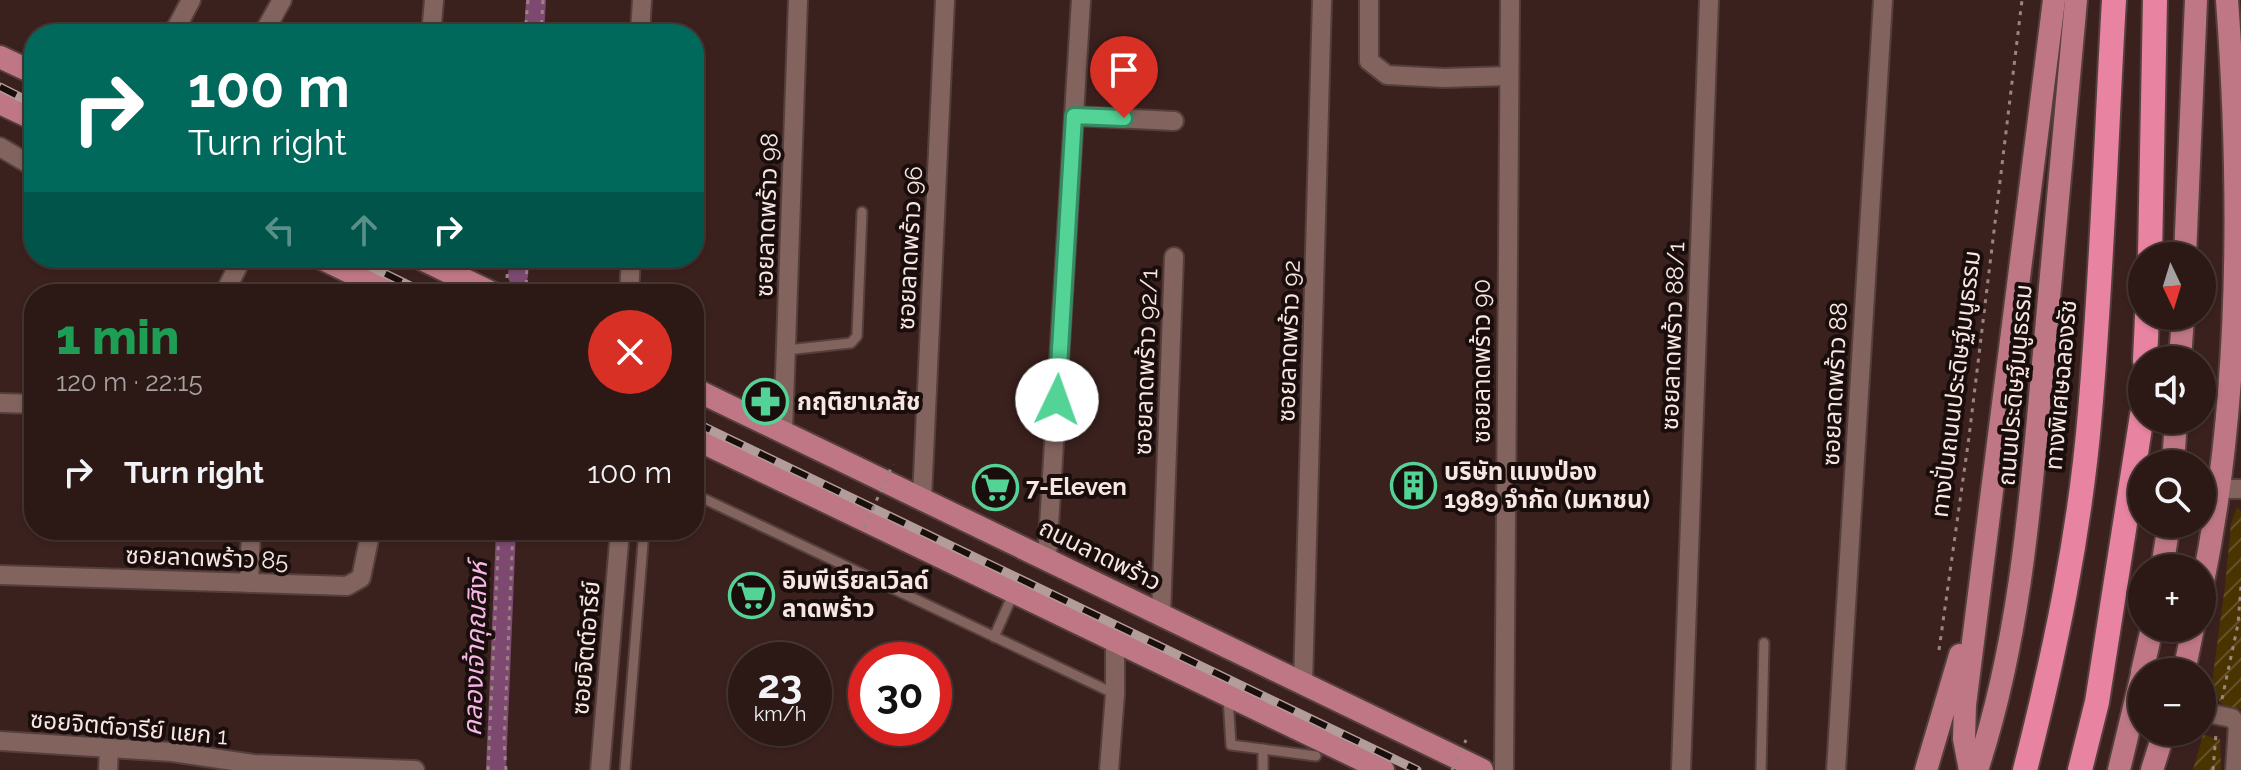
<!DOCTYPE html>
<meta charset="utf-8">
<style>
body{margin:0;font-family:Raleway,"Noto Sans Thai",sans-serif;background:#34221f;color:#f1f3f6;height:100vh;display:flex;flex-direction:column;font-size:30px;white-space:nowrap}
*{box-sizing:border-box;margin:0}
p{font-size:26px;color:#a6a0a1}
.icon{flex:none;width:44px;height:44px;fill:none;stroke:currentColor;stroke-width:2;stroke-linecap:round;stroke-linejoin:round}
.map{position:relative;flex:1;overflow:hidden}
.drawer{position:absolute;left:24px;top:284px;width:680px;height:256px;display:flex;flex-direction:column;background:#2c1916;border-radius:32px;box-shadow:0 2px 6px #0004,0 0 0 2px #483835}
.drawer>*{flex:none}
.guide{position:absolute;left:24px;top:24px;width:680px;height:244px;border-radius:32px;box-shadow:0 2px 6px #0004,0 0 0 2px #483835;background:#00695c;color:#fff;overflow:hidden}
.needle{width:52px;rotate:176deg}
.fabs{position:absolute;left:2128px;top:242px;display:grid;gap:16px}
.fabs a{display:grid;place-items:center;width:88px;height:88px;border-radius:50%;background:#2c1916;box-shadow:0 2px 6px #0004,0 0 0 2px #483835;font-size:40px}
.speed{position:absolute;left:728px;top:642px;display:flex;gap:16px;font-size:40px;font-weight:700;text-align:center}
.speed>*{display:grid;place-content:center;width:104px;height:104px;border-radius:50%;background:#2c1916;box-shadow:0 2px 6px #0004,0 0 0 2px #483835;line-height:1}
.speed small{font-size:20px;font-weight:400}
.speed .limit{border:12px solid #d22;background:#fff;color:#111}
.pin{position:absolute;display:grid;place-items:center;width:68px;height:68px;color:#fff;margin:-82px -34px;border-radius:50% 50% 50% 0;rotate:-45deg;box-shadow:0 0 8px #0007}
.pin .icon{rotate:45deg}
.me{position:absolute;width:88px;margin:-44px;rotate:3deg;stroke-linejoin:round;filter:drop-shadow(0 0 6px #0008)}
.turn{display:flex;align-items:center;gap:28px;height:168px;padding:0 32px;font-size:36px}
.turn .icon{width:104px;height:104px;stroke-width:2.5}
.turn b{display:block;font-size:56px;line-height:68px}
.lanes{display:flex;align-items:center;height:76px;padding:0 32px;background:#0003;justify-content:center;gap:40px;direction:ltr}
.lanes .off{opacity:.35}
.round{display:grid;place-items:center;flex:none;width:84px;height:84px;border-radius:42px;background:#34221f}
.headline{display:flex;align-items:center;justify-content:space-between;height:136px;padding:0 32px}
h1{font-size:48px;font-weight:800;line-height:60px;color:#1e9e55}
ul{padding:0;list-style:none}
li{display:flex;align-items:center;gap:24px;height:104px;padding:0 32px}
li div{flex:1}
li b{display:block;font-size:30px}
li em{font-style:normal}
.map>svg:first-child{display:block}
.garden{fill:url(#garden-furrows)}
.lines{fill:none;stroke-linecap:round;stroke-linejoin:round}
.canal{stroke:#7d4971;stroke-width:20}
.service-casing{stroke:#553f3c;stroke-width:13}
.minor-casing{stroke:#553f3c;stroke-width:22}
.primary-casing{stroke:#553f3c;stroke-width:26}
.motorway-casing{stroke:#553f3c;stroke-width:28}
.path{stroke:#9b8582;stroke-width:3;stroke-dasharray:4 6;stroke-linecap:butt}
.service{stroke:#82635e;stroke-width:9}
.minor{stroke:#82635e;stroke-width:18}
.primary{stroke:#bf7786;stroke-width:22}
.motorway{stroke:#e884a1;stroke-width:24}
.rail-casing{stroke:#b29d9a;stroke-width:9}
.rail{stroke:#1a0e0d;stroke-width:6;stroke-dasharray:18;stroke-linecap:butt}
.path-bridge{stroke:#9b8582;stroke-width:3;stroke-dasharray:4 6;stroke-linecap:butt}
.route-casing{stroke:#368962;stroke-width:20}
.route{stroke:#53d396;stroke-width:14}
.labels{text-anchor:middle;stroke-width:8;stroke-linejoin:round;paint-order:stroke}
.street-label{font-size:24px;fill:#f8e6e3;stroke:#1a0e0d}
.poi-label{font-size:24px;font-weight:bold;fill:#f8e6e3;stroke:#1a0e0d;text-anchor:start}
.water-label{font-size:26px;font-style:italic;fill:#f7b7e7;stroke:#1a0e0d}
</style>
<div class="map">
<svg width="2241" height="770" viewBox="0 0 2241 770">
<defs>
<pattern id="garden-furrows" width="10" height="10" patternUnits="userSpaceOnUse" patternTransform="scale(2)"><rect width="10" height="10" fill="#493301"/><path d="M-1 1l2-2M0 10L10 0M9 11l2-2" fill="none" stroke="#645126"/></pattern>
</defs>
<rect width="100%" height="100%" fill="#3b211e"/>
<g class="garden">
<polygon points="2237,507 2241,511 2241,709 2225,708 2211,690 2225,586 2231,524"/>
<polygon points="2203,735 2220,739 2221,770 2193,770"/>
</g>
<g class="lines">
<g class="canal">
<polyline points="534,34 536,0"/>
<polyline points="518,276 519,258"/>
<polyline points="496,770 506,530"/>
</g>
<defs>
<g id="service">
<polyline points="787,350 851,343 857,336 862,212"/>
<polyline points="694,494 1115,694"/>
<polyline points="994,637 1014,592"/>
<polyline points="1228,698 1231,745 1316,756"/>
<polyline points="1263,749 1263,770"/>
<polyline points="625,770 644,530"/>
<polyline points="1761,770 1764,643"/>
</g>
<g id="minor">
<polyline points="1369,0 1369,61 1387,75 1444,78 1508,76"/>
<polyline points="173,34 191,0"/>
<polyline points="263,34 282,0"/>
<polyline points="431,34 434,0"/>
<polyline points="640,34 642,0"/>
<polyline points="1074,116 1174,121"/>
<polyline points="0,147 34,167"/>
<polyline points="224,294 242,258"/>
<polyline points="629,294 631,258"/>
<polyline points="0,403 34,404"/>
<polyline points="783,432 798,0"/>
<polyline points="2220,489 2241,489"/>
<polyline points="922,498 945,0"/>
<polyline points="1047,558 1081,0"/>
<polyline points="0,575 347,586 361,578 371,530"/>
<polyline points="249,583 251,530"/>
<polyline points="1161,614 1174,257"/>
<polyline points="1303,684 1322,0"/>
<polyline points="2202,712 2232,718 2238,725 2235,770"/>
<polyline points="0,741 172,752 253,764 415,770"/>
<polyline points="108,770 109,749"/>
<polyline points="600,770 620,530"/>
<polyline points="1109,770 1115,694 1115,640"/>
<polyline points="1504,770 1510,0"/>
<polyline points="1681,770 1709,0"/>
<polyline points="1836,770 1883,0"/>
</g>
<g id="primary">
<polyline points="0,57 34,73"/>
<polyline points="0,103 34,119"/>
<polyline points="2185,256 2196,0"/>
<polyline points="321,258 395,294"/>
<polyline points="420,258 494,294"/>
<polyline points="2180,360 2183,316"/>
<polyline points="694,389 1482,770"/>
<polyline points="694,438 1383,770"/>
<polyline points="2173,464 2176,420"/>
<polyline points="2162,568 2169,524"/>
<path d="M2202,587C2241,400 2241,190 2227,0"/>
<polyline points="2142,672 2152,628"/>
<polyline points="2184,672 2193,628"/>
<polyline points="1926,770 1960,655"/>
<polyline points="1970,770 1964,739 1965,705 2054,0"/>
<path d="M1977,770C2019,643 2030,508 2042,375C2053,250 2064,125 2076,0"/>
<polyline points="2119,770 2142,674"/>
<polyline points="2152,770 2164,732"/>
</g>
<g id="motorway">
<polyline points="2150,256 2155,0"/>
<polyline points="2145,360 2147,316"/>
<path d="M2025,770C2055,652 2080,533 2090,412C2102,275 2106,137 2114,0"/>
<polyline points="2080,770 2097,702 2142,415"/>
</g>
</defs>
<use href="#service" class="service-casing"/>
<use href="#minor" class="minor-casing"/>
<use href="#primary" class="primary-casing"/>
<use href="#motorway" class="motorway-casing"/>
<g class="path">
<polyline points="525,34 528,0"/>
<polyline points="541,34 543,0"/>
<polyline points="507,278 508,258"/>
<polyline points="526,294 527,258"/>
<polyline points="1939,650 1969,437 2022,0"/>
<polyline points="2222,699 2238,624 2241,586"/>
<polyline points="488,770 499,530"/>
<polyline points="506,770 504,743 513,530"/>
<polyline points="2213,770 2216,734"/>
</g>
<use href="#service" class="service"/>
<use href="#minor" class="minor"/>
<use href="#primary" class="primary"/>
<use href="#motorway" class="motorway"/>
<defs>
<g id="rail">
<polyline points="0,87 34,104"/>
<polyline points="353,258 427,294"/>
<polyline points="694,422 1417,770"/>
</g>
</defs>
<use href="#rail" class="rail-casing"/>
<use href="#rail" class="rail"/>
<g class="path-bridge">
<polyline points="864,528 893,464"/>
<polyline points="1452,770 1466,740"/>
</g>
</g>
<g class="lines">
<defs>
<polyline id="route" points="1057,400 1074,116 1124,118"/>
</defs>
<use href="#route" class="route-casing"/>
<use href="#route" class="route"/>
</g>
<defs>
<symbol id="pharmacy-ring" viewBox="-11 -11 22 22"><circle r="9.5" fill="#1a0e0d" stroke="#53d396" stroke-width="1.5"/><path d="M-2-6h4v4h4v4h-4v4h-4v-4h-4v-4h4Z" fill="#53d396"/></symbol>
<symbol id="building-ring" viewBox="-11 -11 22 22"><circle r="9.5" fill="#1a0e0d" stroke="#53d396" stroke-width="1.5"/><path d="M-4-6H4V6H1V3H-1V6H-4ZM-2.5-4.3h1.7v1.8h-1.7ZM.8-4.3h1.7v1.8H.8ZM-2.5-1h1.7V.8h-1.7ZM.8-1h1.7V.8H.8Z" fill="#53d396"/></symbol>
<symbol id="supermarket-ring" viewBox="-11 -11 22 22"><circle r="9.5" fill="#1a0e0d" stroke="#53d396" stroke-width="1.5"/><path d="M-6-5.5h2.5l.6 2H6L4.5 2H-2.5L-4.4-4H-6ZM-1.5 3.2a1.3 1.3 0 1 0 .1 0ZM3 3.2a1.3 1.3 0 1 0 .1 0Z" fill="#53d396"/></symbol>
</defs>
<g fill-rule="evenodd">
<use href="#pharmacy-ring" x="740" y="376" width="51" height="51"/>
<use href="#building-ring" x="1388" y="460" width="51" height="51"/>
<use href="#supermarket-ring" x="970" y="462" width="51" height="51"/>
<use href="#supermarket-ring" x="726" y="570" width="51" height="51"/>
</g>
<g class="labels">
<g class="street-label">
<text transform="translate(767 215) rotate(-88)" y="8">ซอยลาดพร้าว 98</text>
<text transform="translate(910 248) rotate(-87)" y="8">ซอยลาดพร้าว 96</text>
<text transform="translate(1673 336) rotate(-88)" y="8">ซอยลาดพร้าว 88/1</text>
<text transform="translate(1289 341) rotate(-88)" y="8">ซอยลาดพร้าว 92</text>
<text transform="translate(1482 361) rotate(-90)" y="8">ซอยลาดพร้าว 90</text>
<text transform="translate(1146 362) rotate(-88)" y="8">ซอยลาดพร้าว 92/1</text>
<text transform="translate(1835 384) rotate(-87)" y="8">ซอยลาดพร้าว 88</text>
<text transform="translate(1956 384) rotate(-83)" y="8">ทางปั่นถนนประดิษฐ์มนูธรรม</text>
<text transform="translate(2015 385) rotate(-85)" y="8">ถนนประดิษฐ์มนูธรรม</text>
<text transform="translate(2061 385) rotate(-85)" y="8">ทางพิเศษฉลองรัช</text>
<text transform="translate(1100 555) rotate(26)" y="8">ถนนลาดพร้าว</text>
<text transform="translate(207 558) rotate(2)" y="8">ซอยลาดพร้าว 85</text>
<text transform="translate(586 648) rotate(-85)" y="8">ซอยจิตต์อารีย์</text>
<text transform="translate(129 728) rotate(5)" y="8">ซอยจิตต์อารีย์ แยก 1</text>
</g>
<g class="poi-label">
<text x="797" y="410">กฤติยาเภสัช</text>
<text x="1444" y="480">บริษัท แมงป่อง<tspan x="1444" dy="28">1989 จำกัด (มหาชน)</tspan></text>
<text x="1026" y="495">7-Eleven</text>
<text x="782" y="589">อิมพีเรียลเวิลด์<tspan x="782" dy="28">ลาดพร้าว</tspan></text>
</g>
<g class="water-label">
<text transform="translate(475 649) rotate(-88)" y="9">คลองเจ้าคุณสิงห์</text>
</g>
</g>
</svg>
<div class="fabs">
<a><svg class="needle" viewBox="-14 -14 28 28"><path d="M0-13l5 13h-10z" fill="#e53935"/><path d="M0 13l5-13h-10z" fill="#a6a0a1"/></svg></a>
<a><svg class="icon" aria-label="sound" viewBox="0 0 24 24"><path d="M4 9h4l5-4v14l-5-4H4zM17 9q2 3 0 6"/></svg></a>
<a><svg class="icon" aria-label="search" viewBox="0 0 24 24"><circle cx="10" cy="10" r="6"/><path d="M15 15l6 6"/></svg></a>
<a>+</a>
<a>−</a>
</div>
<div class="speed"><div>23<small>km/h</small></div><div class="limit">30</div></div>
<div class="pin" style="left:1124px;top:118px;background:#d93025"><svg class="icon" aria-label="arrive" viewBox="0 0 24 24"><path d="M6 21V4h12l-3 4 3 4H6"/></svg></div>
<svg class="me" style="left:1057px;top:400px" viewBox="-20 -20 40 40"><circle r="19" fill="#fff"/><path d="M0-13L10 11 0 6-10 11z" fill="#53d396"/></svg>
<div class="guide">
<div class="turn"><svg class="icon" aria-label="right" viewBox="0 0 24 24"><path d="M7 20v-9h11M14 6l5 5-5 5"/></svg><div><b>100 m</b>Turn right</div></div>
<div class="lanes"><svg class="icon off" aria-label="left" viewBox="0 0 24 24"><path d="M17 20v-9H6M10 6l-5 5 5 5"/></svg><svg class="icon off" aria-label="ahead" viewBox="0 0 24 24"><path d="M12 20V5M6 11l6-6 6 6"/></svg><svg class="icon" aria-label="right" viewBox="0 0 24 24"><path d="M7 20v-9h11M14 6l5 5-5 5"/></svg></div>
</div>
<section class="drawer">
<div class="headline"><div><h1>1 min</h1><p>120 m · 22:15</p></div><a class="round" style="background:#d93025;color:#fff"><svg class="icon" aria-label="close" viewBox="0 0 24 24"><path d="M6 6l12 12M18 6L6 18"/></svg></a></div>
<ul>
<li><svg class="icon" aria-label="right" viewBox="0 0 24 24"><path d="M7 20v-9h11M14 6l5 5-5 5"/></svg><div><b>Turn right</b></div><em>100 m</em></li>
</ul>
</section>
</div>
